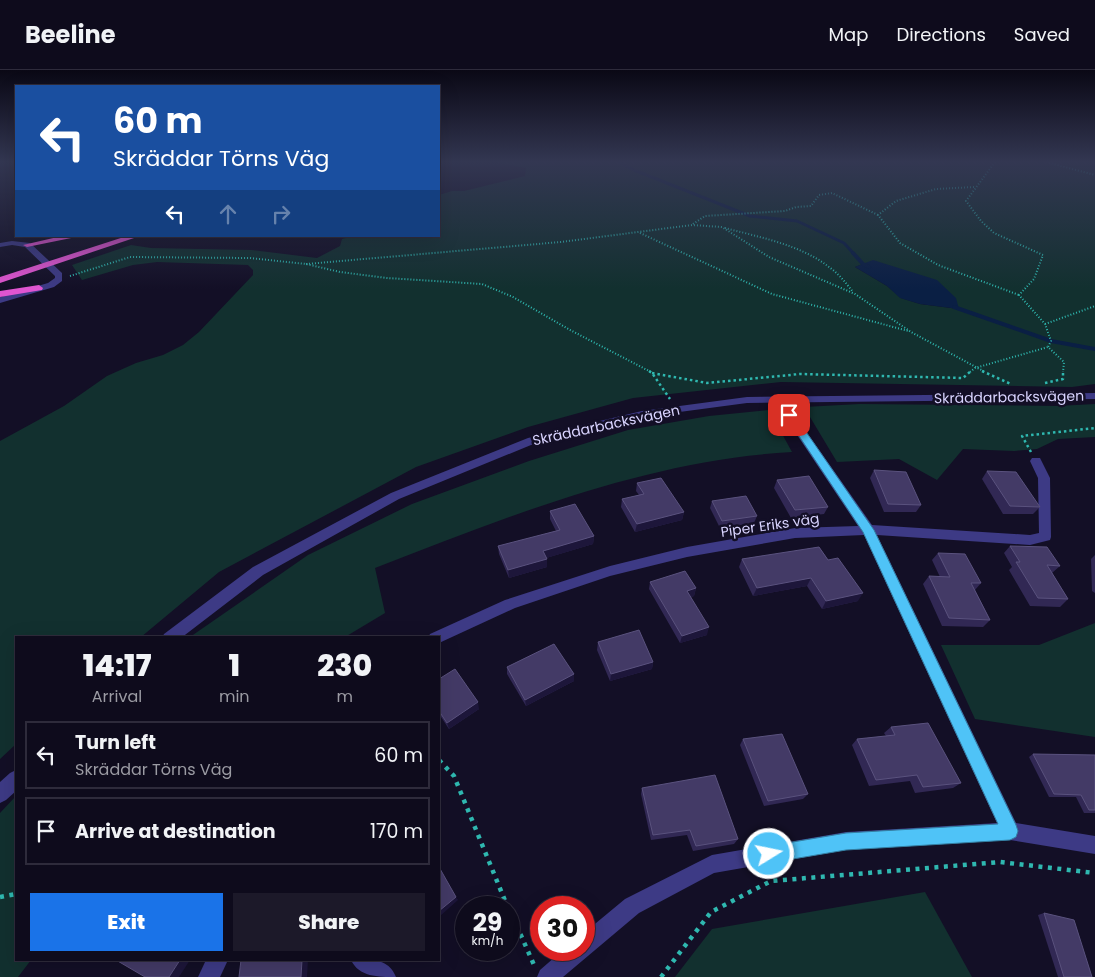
<!DOCTYPE html>
<meta charset="utf-8">
<style>
body{margin:0;font-family:Poppins,sans-serif;background:#1c1929;color:#f1f3f6;height:100vh;display:flex;flex-direction:column;font-size:19px;white-space:nowrap}
*{box-sizing:border-box;margin:0}
p{font-size:16px;color:#9b9ba3}
.icon{flex:none;width:28px;height:28px;fill:none;stroke:currentColor;stroke-width:2;stroke-linecap:round;stroke-linejoin:round}
.map{position:relative;flex:1;overflow:hidden}
.drawer{position:absolute;left:15px;top:566px;width:425px;height:325px;display:flex;flex-direction:column;background:#0e0b1c;border-radius:0px;box-shadow:0 5px 20px #0002,0 0 0 1px #2e2b3b}
.drawer>*{flex:none}
.guide{position:absolute;left:15px;top:15px;width:425px;height:152px;border-radius:0px;box-shadow:0 5px 20px #0002,0 0 0 1px #2e2b3b;background:#1a4fa0;color:#fff;overflow:hidden}
.speed{position:absolute;left:455px;top:826px;display:flex;gap:10px;font-size:25px;font-weight:700;text-align:center}
.speed>*{display:grid;place-content:center;width:65px;height:65px;border-radius:50%;background:#0e0b1c;box-shadow:0 5px 20px #0002,0 0 0 1px #2e2b3b;line-height:1}
.speed small{font-size:12px;font-weight:400}
.speed .limit{border:8px solid #d22;background:#fff;color:#111}
.pin{position:absolute;display:grid;place-items:center;width:42px;height:42px;color:#fff;margin:-21px;border-radius:10px;box-shadow:0 2px 8px #0006}
.me{position:absolute;width:55px;margin:-28px;rotate:80deg;stroke-linejoin:round;filter:drop-shadow(0 0 4px #0008)}
.turn{display:flex;align-items:center;gap:18px;height:105px;padding:0 15px;font-size:22px}
.turn .icon{width:65px;height:65px;stroke-width:2.5}
.turn b{display:block;font-size:35px;line-height:42px}
.lanes{display:flex;align-items:center;height:48px;padding:0 15px;background:#0003;justify-content:center;gap:25px;direction:ltr}
.lanes .off{opacity:.35}
.eta{display:flex;justify-content:space-evenly;align-items:center;height:85px;text-align:center}
.eta b{font-size:30px;font-weight:800;line-height:35px}
.cta{display:flex;gap:10px;margin-top:auto;padding:10px 15px}
.cta a{flex:1;height:58px;border-radius:0px;background:#1a73e8;color:#fff;font-size:20px;font-weight:800;line-height:58px;text-align:center}
.cta a+a{background:#1c1929;color:#f1f3f6}
ul{padding:0;list-style:none}
li{display:flex;align-items:center;gap:15px;height:68px;margin:0 10px 8px;padding:0 5px;border:2px solid #2e2b3b;border-radius:0px}
li div{flex:1}
li b{display:block;font-size:19px}
li em{font-style:normal}
header{display:flex;align-items:center;gap:30px;box-sizing:border-box;height:70px;padding:0 25px;background:#0e0b1c;border-bottom:1px solid #2e2b3b}
header strong{font-size:24px}
nav{display:flex;gap:28px;margin-inline-start:auto;font-size:18px}
.map>svg:first-child{display:block}
.green{fill:#12302f;fill-rule:evenodd}
.water{fill:#0a1f44}
.lines{fill:none;stroke-linecap:round;stroke-linejoin:round}
.stream-far1{stroke:#0a1f44;stroke-width:3}
.stream{stroke:#0a1f44;stroke-width:4}
.path-far2{stroke:#2fb8b0;stroke-width:2;stroke-dasharray:1 2;stroke-linecap:butt}
.path-far1{stroke:#2fb8b0;stroke-width:2.5;stroke-dasharray:2.5 3;stroke-linecap:butt}
.path{stroke:#2fb8b0;stroke-width:4.5;stroke-dasharray:4 5.5;stroke-linecap:butt}
.pedestrian{fill:#3d3a85;fill-rule:evenodd}
.minor{fill:#3d3a85;fill-rule:evenodd}
.tertiary{fill:#3d3a85;fill-rule:evenodd}
.trunk{fill:#e055d1;fill-rule:evenodd}
.wall{fill:#312854}
.shaded-wall{fill:#1d163a}
.building{fill:#433a66;stroke:#5a527e}
.route{fill:#4fc3f7;stroke:#337fa1}
.labels{text-anchor:middle;stroke-width:5;stroke-linejoin:round;paint-order:stroke}
.street-label{font-size:14px;fill:#d9d4ff;stroke:#130f26}
</style>
<header>
<strong>Beeline</strong>
<nav><a>Map</a><a>Directions</a><a>Saved</a></nav>
</header>
<div class="map">
<svg width="1095" height="907" viewBox="0 0 1095 907">
<rect width="100%" height="100%" fill="#130f26"/>
<g class="green">
<path d="M496,92H1095V314L1072,317L781,312L633,328L528,357L416,397L219,502L141,567L16,568V674L0,689V371L64,336L107,306L136,293L163,285L183,275L199,262L253,205V200L248,195L157,192L133,195L82,210L72,195L131,175L151,178L252,180L317,188L340,176L342,169L353,166H439V125L452,121H464L525,106L526,98ZM863,194L959,239L920,234L901,228L887,216L855,197Z"/>
<polygon points="860,334 1058,336 1095,334 1095,367 1058,369 1037,379 1014,381 963,379 937,410 899,389 837,392 804,337"/>
<path d="M769,340L792,382C647,390 509,446 375,498L385,543L345,567H190L308,485L412,434L529,391L628,360L709,346Z"/>
<polygon points="1095,553 1095,667 975,649 941,575 1039,575"/>
<polygon points="16,726 16,890 31,890 18,907 0,907 0,743"/>
<polygon points="925,822 972,907 675,907 712,859"/>
</g>
<polygon class="water" points="873,190 937,210 956,228 959,239 920,234 900,228 887,216 855,197"/>
<g class="lines">
<polyline class="stream-far1" points="619,92 634,100 750,146 797,151 844,173 854,184"/>
<g class="stream">
<polyline points="853,183 863,194 869,197"/>
<polyline points="954,237 1051,271 1095,279"/>
</g>
<g class="path-far2">
<polyline points="995,92 966,131 981,151 994,163 1043,185 1034,209 1019,225 1045,254 1051,271 1048,277 1064,292 1063,302"/>
<polyline points="1046,92 1095,105"/>
<polyline points="974,117 936,119 896,131 878,145 900,173 938,195 1019,225"/>
<polyline points="693,154 705,146 785,141 796,137 811,136 819,125 832,123 878,145"/>
<path d="M725,158C759,167 801,175 829,197C839,204 846,213 853,222"/>
<polyline points="640,163 772,224 908,261"/>
<polyline points="306,194 561,172 692,155 722,157 769,187 855,224 911,262 985,302"/>
<polyline points="70,206 130,187 250,188 306,194 340,202 387,208 482,214 513,227 572,261 651,302"/>
<polyline points="1045,254 1095,236"/>
<polyline points="970,302 975,298 1048,277"/>
</g>
<g class="path-far1">
<polyline points="649,301 652,303 670,329"/>
<polyline points="982,301 1011,314"/>
<polyline points="652,303 707,313 800,304 963,308 971,301"/>
<polyline points="1045,313 1063,309 1063,301"/>
<polyline points="1031,382 1022,366 1095,358"/>
</g>
<g class="path">
<polyline points="439,690 454,706 508,838"/>
<polyline points="0,827 16,824"/>
<polyline points="509,838 534,895"/>
<polyline points="661,907 711,842 771,811 1000,792 1095,803"/>
</g>
<g class="pedestrian">
<polygon points="206,890 228,890 220,907 198,907"/>
<path d="M351,890C369,890 388,887 396,907C378,907 359,907 351,890Z"/>
</g>
<g class="minor">
<polygon points="12,171 30,173 62,203 62,211 54,217 0,233 0,227 48,213 55,208 55,206 25,177 12,175 0,177 0,173"/>
<polygon points="778,326 782,327 872,455 1030,465 1039,463 1038,408 1030,391 1032,388 1040,388 1050,408 1051,467 1050,470 1030,475 877,465 1016,753 1095,766 1095,784 1010,770 846,780 714,803 639,843 563,907 537,907 540,900 563,880 584,880 584,863 625,829 712,785 846,762 997,753 864,465 795,468 687,487 610,506 515,538 439,573 439,568 428,568 430,564 505,530 610,496 687,477 795,458 858,456 773,329"/>
</g>
<g class="tertiary">
<polygon points="1095,323 1095,329 747,333 642,347 531,375 399,429 263,505 181,568 162,568 164,564 253,497 391,423 528,368 642,341 747,327"/>
<polygon points="16,700 16,721 6,730 0,733 0,712 10,703"/>
</g>
<g class="trunk">
<polygon points="62,166 81,166 27,177 23,175"/>
<polygon points="127,166 140,166 0,213 0,207"/>
<polygon points="39,215 43,218 42,220 0,227 0,221"/>
</g>
</g>
<g class="wall">
<polygon points="874,400 921,435 916,442 884,442 870,408"/>
<polygon points="987,401 1040,437 1033,444 1003,444 982,409"/>
<polygon points="777,410 828,437 824,444 791,448 774,418"/>
<polygon points="637,413 684,442 682,450 635,462 621,437 622,429 639,425 636,421"/>
<polygon points="712,431 757,446 754,453 720,458 710,438"/>
<polygon points="550,441 594,466 593,474 546,488 547,497 509,508 499,484 498,476 556,461 550,449"/>
<polygon points="1010,476 1060,496 1052,503 1068,529 1060,537 1030,536 1009,500 1012,497 1004,483"/>
<polygon points="819,477 858,531 822,539 807,516 753,526 739,497 742,489"/>
<polygon points="938,483 981,513 975,520 990,550 983,557 942,556 923,514 929,506 940,507 932,490"/>
<polygon points="1095,485 1095,523 1092,521 1091,489"/>
<polygon points="650,512 696,518 694,526 691,527 707,565 680,573 649,519"/>
<polygon points="598,572 653,592 652,599 610,611 597,580"/>
<polygon points="507,597 574,604 574,611 526,636 507,604"/>
<polygon points="439,609 479,639 449,659 439,644"/>
<polygon points="891,657 961,713 953,718 915,723 910,711 869,716 852,675 857,669 886,666 884,663"/>
<polygon points="743,669 808,724 803,729 764,736 740,675"/>
<polygon points="1033,684 1095,685 1095,743 1084,743 1076,727 1049,727 1029,687"/>
<polygon points="642,718 738,769 734,774 693,781 687,765 651,770 641,724"/>
<polygon points="1044,843 1092,907 1058,907 1038,845"/>
</g>
<g class="shaded-wall">
<polygon points="684,442 682,450 635,462 637,454"/>
<polygon points="594,466 593,474 543,489 543,481"/>
<polygon points="547,489 547,497 509,508 508,500"/>
<polygon points="811,508 807,516 753,526 757,518"/>
<polygon points="696,518 694,526 685,529 687,521"/>
<polygon points="863,523 858,531 822,539 826,531"/>
<polygon points="709,557 707,565 680,573 682,566"/>
<polygon points="653,592 652,599 610,611 611,604"/>
<polygon points="574,604 574,611 526,636 525,630"/>
<polygon points="478,632 479,639 449,659 447,653"/>
<polygon points="456,827 458,830 439,847 439,841"/>
<polygon points="180,890 190,890 179,907 169,907"/>
<polygon points="302,890 308,890 307,907 301,907"/>
</g>
<g class="building">
<polygon points="874,400 906,402 921,435 888,434"/>
<polygon points="987,401 1016,402 1040,437 1010,436"/>
<polygon points="809,406 828,437 795,440 777,410"/>
<polygon points="661,408 684,442 637,454 622,429 644,424 637,413"/>
<polygon points="746,426 757,446 722,451 712,431"/>
<polygon points="575,434 594,466 543,481 547,489 508,500 498,476 560,460 550,441"/>
<polygon points="1010,476 1047,477 1060,496 1047,495 1068,529 1038,528 1016,492 1020,492"/>
<polygon points="819,477 828,490 838,488 863,523 826,531 811,508 757,518 742,489"/>
<polygon points="938,483 965,484 981,513 971,513 990,550 949,548 929,506 950,507"/>
<polygon points="685,501 696,518 687,521 709,557 682,566 650,512"/>
<polygon points="639,560 653,592 611,604 598,572"/>
<polygon points="554,574 574,604 525,630 507,597"/>
<polygon points="455,599 478,632 447,653 439,641 439,609"/>
<polygon points="928,653 961,713 923,717 917,705 876,710 857,669 895,665 891,657"/>
<polygon points="782,664 808,724 768,731 743,669"/>
<polygon points="1033,684 1095,685 1095,740 1089,740 1081,725 1054,724"/>
<polygon points="715,705 738,769 696,776 690,760 653,765 642,718"/>
<polygon points="439,797 456,827 439,841"/>
<polygon points="1044,843 1074,850 1092,907 1064,907"/>
<polygon points="116,890 180,890 169,907 145,907"/>
<polygon points="241,890 302,890 301,907 239,907"/>
</g>
<linearGradient id="sky" x2="0" y2="1"><stop stop-color="#0a0815"/><stop offset="0.42" stop-color="#333752"/><stop offset="1" stop-color="#333752" stop-opacity="0"/></linearGradient>
<rect width="1095" height="219" fill="url(#sky)"/>
<polygon class="route" points="789,342 793,343 874,460 1016,755 1018,761 1016,767 1010,770 846,780 769,793 763,790 761,784 763,778 769,776 846,763 998,754 863,462 785,345"/>
<g class="labels">
<g class="street-label">
<text transform="translate(1009 327) rotate(-1)" y="5">Skräddarbacksvägen</text>
<text transform="translate(606 355) rotate(-12)" y="5">Skräddarbacksvägen</text>
<text transform="translate(770 455) rotate(-8)" y="5">Piper Eriks väg</text>
</g>
</g>
</svg>
<div class="speed"><div>29<small>km/h</small></div><div class="limit">30</div></div>
<div class="pin" style="left:789px;top:345px;background:#d93025"><svg class="icon" aria-label="arrive" viewBox="0 0 24 24"><path d="M6 21V4h12l-3 4 3 4H6"/></svg></div>
<svg class="me" style="left:769px;top:784px" viewBox="-20 -20 40 40"><circle r="17" fill="#4fc3f7" stroke="#fff" stroke-width="3"/><path d="M0-11L8 9 0 5-8 9z" fill="#fff"/></svg>
<div class="guide">
<div class="turn"><svg class="icon" aria-label="left" viewBox="0 0 24 24"><path d="M17 20v-9H6M10 6l-5 5 5 5"/></svg><div><b>60 m</b>Skräddar Törns Väg</div></div>
<div class="lanes"><svg class="icon" aria-label="left" viewBox="0 0 24 24"><path d="M17 20v-9H6M10 6l-5 5 5 5"/></svg><svg class="icon off" aria-label="ahead" viewBox="0 0 24 24"><path d="M12 20V5M6 11l6-6 6 6"/></svg><svg class="icon off" aria-label="right" viewBox="0 0 24 24"><path d="M7 20v-9h11M14 6l5 5-5 5"/></svg></div>
</div>
<section class="drawer">
<div class="eta">
<div><b>14:17</b><p>Arrival</p></div>
<div><b>1</b><p>min</p></div>
<div><b>230</b><p>m</p></div>
</div>
<ul>
<li><svg class="icon" aria-label="left" viewBox="0 0 24 24"><path d="M17 20v-9H6M10 6l-5 5 5 5"/></svg><div><b>Turn left</b><p>Skräddar Törns Väg</p></div><em>60 m</em></li>
<li><svg class="icon" aria-label="arrive" viewBox="0 0 24 24"><path d="M6 21V4h12l-3 4 3 4H6"/></svg><div><b>Arrive at destination</b></div><em>170 m</em></li>
</ul>
<div class="cta"><a>Exit</a><a>Share</a></div>
</section>
</div>
